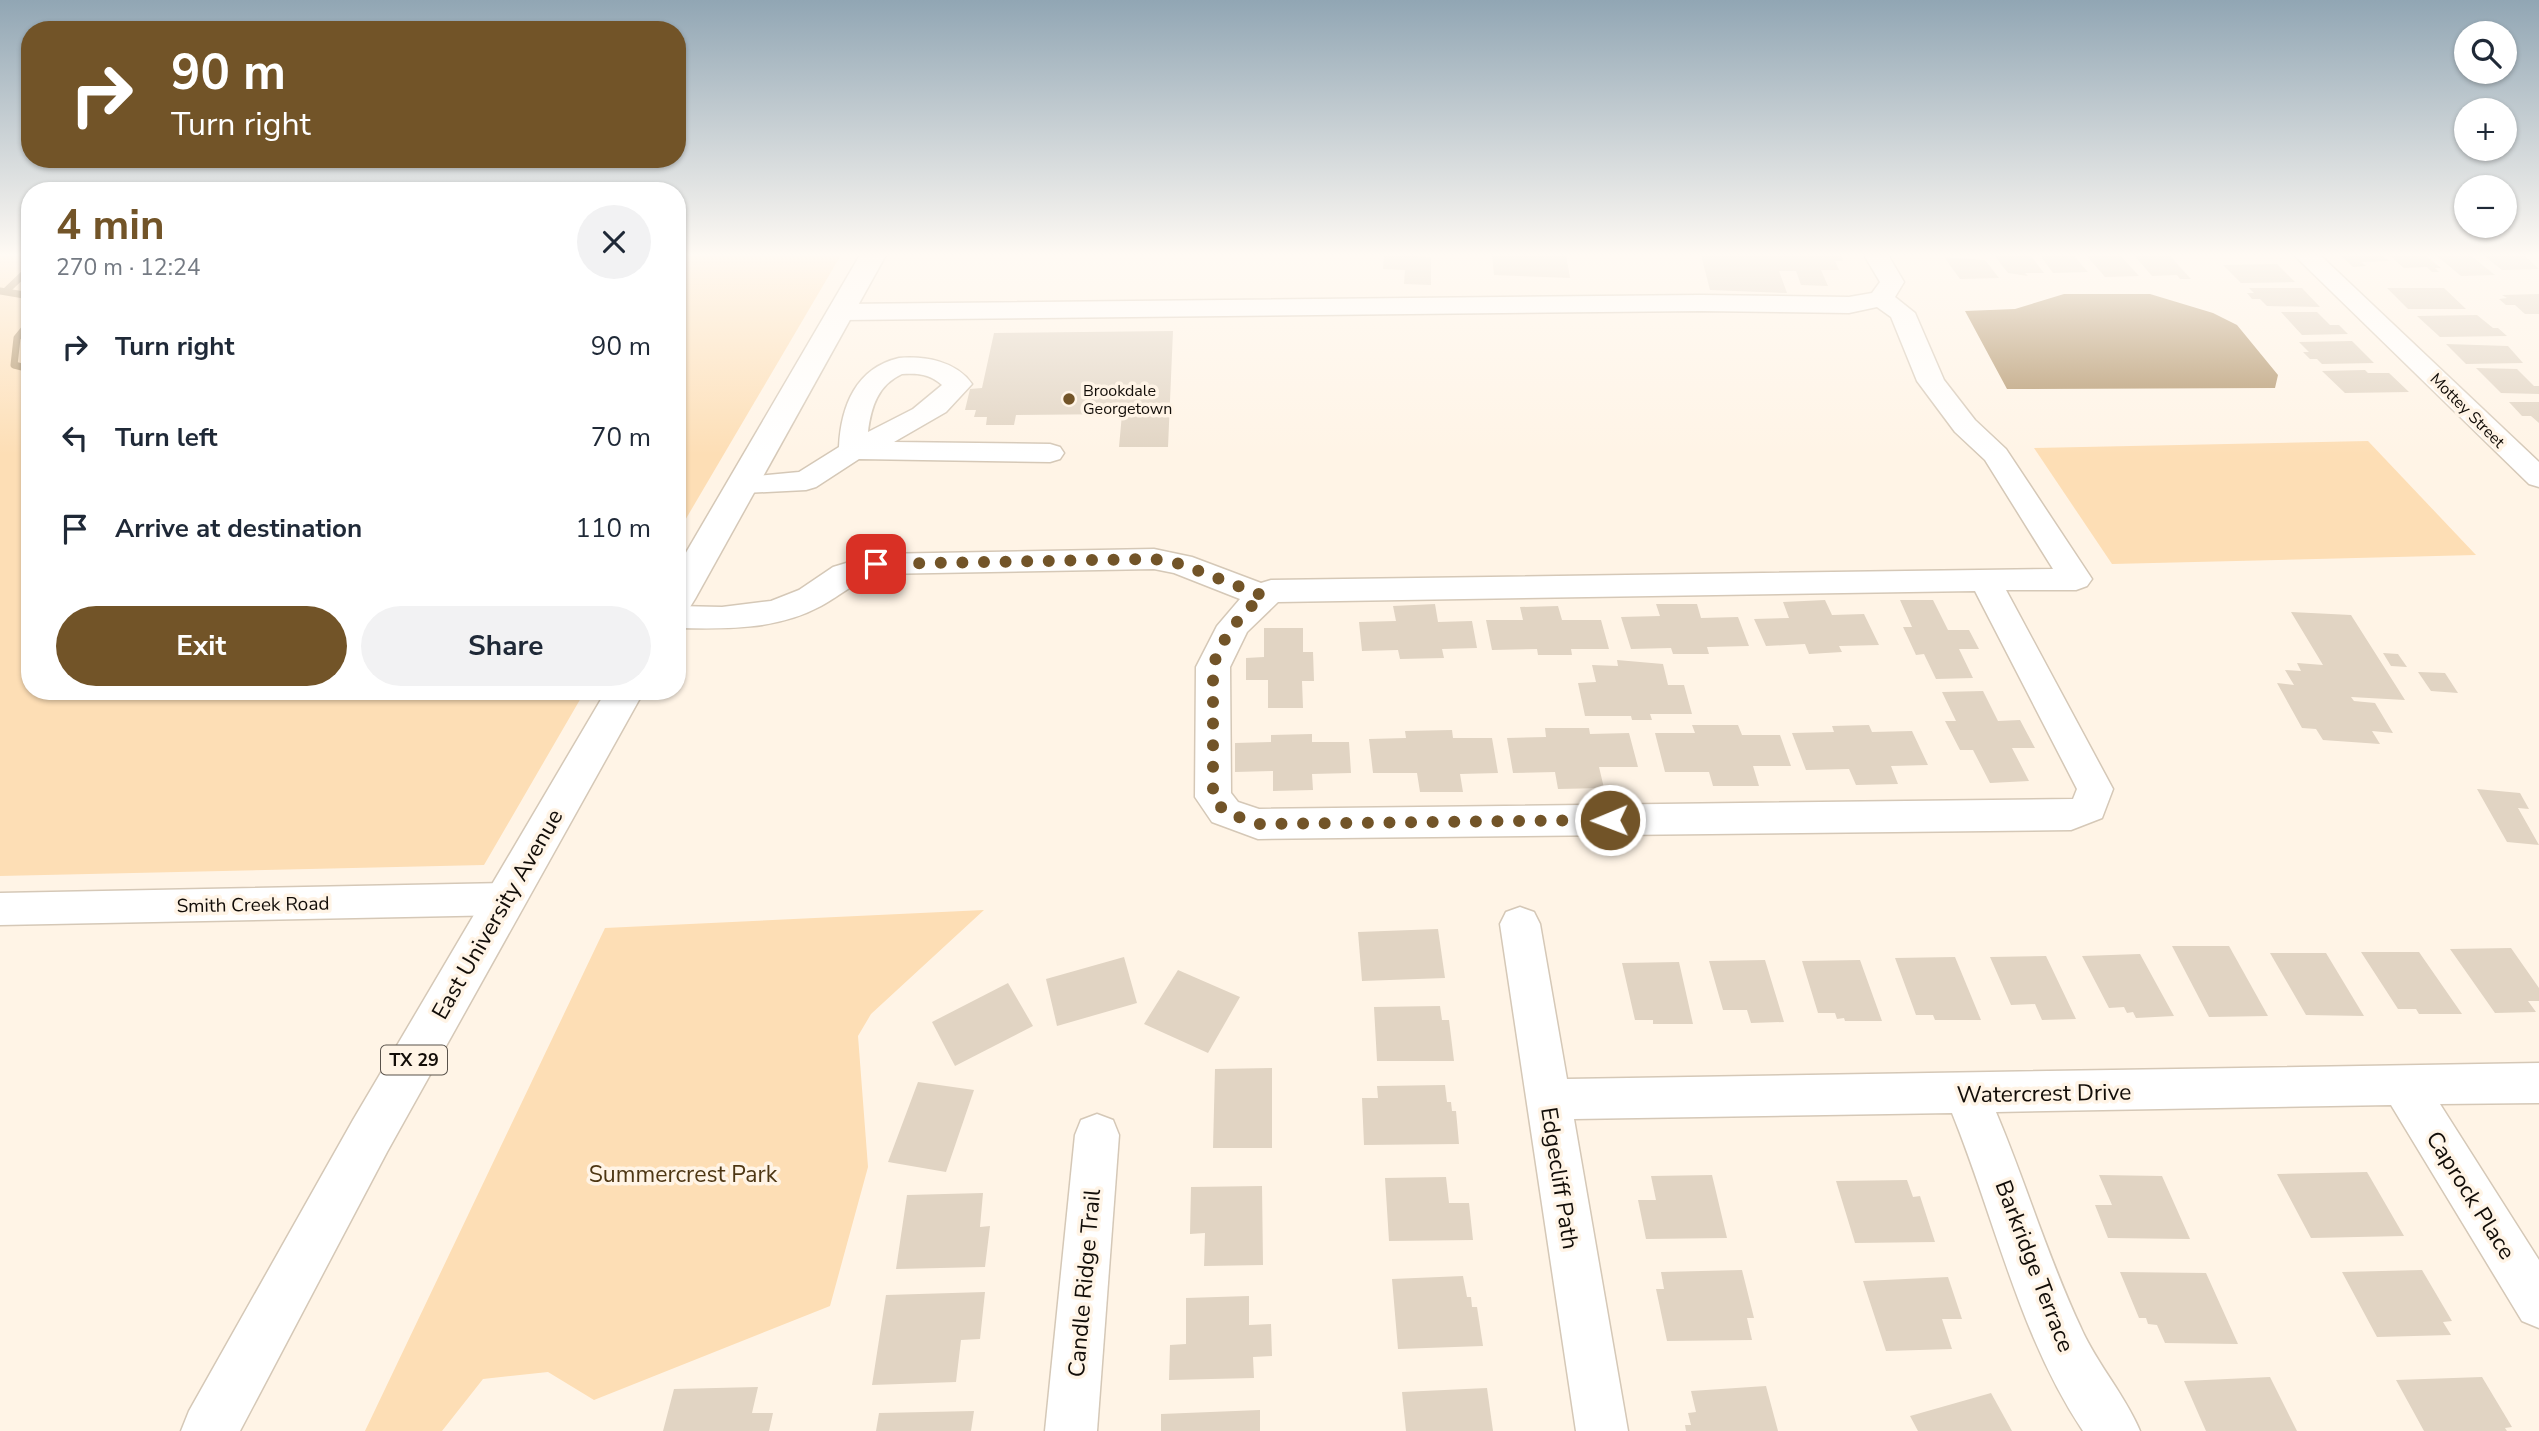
<!DOCTYPE html>
<meta charset="utf-8">
<style>
body{margin:0;font-family:"Nunito Sans",sans-serif;background:#f2f2f3;color:#1f2937;height:100vh;display:flex;flex-direction:column;font-size:26px;white-space:nowrap}
*{box-sizing:border-box;margin:0}
p{font-size:23px;color:#747a83}
.icon{flex:none;width:38px;height:38px;fill:none;stroke:currentColor;stroke-width:2;stroke-linecap:round;stroke-linejoin:round}
.map{position:relative;flex:1;overflow:hidden}
.sheet{position:absolute;left:21px;top:182px;width:665px;height:518px;display:flex;flex-direction:column;background:#fff;border-radius:28px;box-shadow:0 2px 5px #0004}
.sheet>*{flex:none}
.hud{position:absolute;left:21px;top:21px;width:665px;height:147px;border-radius:28px;box-shadow:0 2px 5px #0004;background:#725428;color:#fff;overflow:hidden}
.buttons{position:absolute;left:2454px;top:21px;display:grid;gap:14px}
.buttons a{display:grid;place-items:center;width:63px;height:63px;border-radius:50%;background:#fff;box-shadow:0 2px 5px #0004;font-size:35px}
.pin{position:absolute;display:grid;place-items:center;width:60px;height:60px;color:#fff;margin:-30px;border-radius:14px;box-shadow:0 4px 10px #0006}
.me{position:absolute;width:77px;margin:-38px;rotate:269deg;stroke-linejoin:round;filter:drop-shadow(0 0 5px #0008)}
.turn{display:flex;align-items:center;gap:24px;height:147px;padding:0 35px;font-size:32px}
.turn .icon{width:91px;height:91px;stroke-width:2.5}
.turn b{display:block;font-size:49px;line-height:60px}
.round{display:grid;place-items:center;flex:none;width:74px;height:74px;border-radius:37px;background:#f2f2f3}
.headline{display:flex;align-items:center;justify-content:space-between;height:119px;padding:0 35px}
h1{font-size:42px;font-weight:700;line-height:52px;color:#725428}
.cta{display:flex;gap:14px;margin-top:auto;padding:14px 35px}
.cta a{flex:1;height:80px;border-radius:42px;background:#725428;color:#fff;font-size:28px;font-weight:700;line-height:80px;text-align:center}
.cta a+a{background:#f2f2f3;color:#1f2937}
ul{padding:0;list-style:none}
li{display:flex;align-items:center;gap:21px;height:91px;padding:0 35px}
li div{flex:1}
li b{display:block;font-size:26px}
li em{font-style:normal}
.map>svg:first-child{display:block}
.green{fill:#fddeb5}
.water{fill:#b09267}
.lines{fill:none;stroke-linecap:round;stroke-linejoin:round}
.stream{stroke:#b09267;stroke-width:7}
.building{fill:#e1d4c3}
.minor-casing{stroke:#d5c8b7;stroke-width:3}
.major-casing{stroke:#d5c8b7;stroke-width:3}
.minor{fill:#fff;fill-rule:evenodd}
.major{fill:#fff;fill-rule:evenodd}
.route{stroke:#725428;stroke-width:12;stroke-dasharray:0 21.6}
.poi-dot{fill:#725428;stroke:#fff4e6;stroke-width:2.5}
.labels{text-anchor:middle;stroke-width:7;stroke-linejoin:round;paint-order:stroke}
.far-poi-label{font-size:16px;fill:#120d08;stroke:#fff4e6;text-anchor:start}
.far-street-label{font-size:16px;fill:#120d08;stroke:#fff4e6}
.shield{fill:#fff4e6;stroke:#59524b;stroke-width:2}
.shield-label{font-size:18px;font-weight:bold;fill:#120d08}
.street-label{font-size:19px;fill:#120d08;stroke:#fff4e6}
.near-street-label{font-size:23px;fill:#120d08;stroke:#fff4e6}
.near-park-label{font-size:23px;fill:#4d3613;stroke:#fff4e6}
</style>
<div class="map">
<svg width="2539" height="1431" viewBox="0 0 2539 1431">
<rect width="100%" height="100%" fill="#fff4e6"/>
<g class="green">
<polygon points="0,255 30,255 30,691 585,691 484,865 0,876"/>
<polygon points="677,255 841,255 677,534"/>
<polygon points="2368,441 2476,555 2112,564 2034,448"/>
<polygon points="984,910 871,1014 858,1036 868,1167 830,1306 594,1400 548,1372 483,1379 442,1431 365,1431 605,928"/>
</g>
<polygon class="water" points="2064,294 2150,294 2213,313 2237,325 2278,375 2275,388 2007,389 1965,311 2015,309"/>
<g class="lines">
<g class="stream">
<polyline points="0,291 30,296"/>
<polyline points="6,291 30,268"/>
<polyline points="30,322 17,338 14,365 30,369"/>
</g>
</g>
<g class="building">
<polygon points="1384,255 1431,257 1431,285 1404,284 1405,270 1383,269"/>
<polygon points="1492,255 1566,255 1570,278 1494,275"/>
<polygon points="1701,255 1841,255 1843,261 1835,261 1839,270 1821,270 1828,286 1801,285 1796,271 1779,271 1787,293 1710,290"/>
<polygon points="1994,255 2030,255 2044,273 2025,273 2028,276 2008,273"/>
<polygon points="2040,255 2073,255 2088,272 2053,273"/>
<polygon points="2086,255 2120,255 2139,276 2105,277"/>
<polygon points="2134,255 2169,255 2191,279 2180,279 2177,275 2152,276"/>
<polygon points="2340,255 2381,255 2389,261 2361,262 2366,266 2353,267"/>
<polygon points="2389,255 2425,255 2441,268 2435,268 2439,272 2432,272 2427,267 2404,268"/>
<polygon points="2436,255 2470,255 2495,275 2461,276"/>
<polygon points="2483,255 2524,255 2539,269 2502,270"/>
<polygon points="1944,257 1985,260 1999,278 1960,279"/>
<polygon points="2277,264 2295,282 2241,283 2223,265"/>
<polygon points="2249,288 2302,288 2320,307 2267,306 2260,299 2252,299 2247,293 2254,293"/>
<polygon points="2387,288 2444,288 2466,309 2408,309"/>
<polygon points="2539,294 2539,314 2525,314 2515,305 2506,305 2499,299 2507,298 2502,295"/>
<polygon points="2281,312 2317,312 2330,325 2339,325 2348,334 2302,335"/>
<polygon points="2477,315 2493,328 2498,328 2507,336 2440,337 2417,316"/>
<polygon points="1173,331 1168,447 1119,447 1122,414 1016,415 1014,425 986,425 987,417 974,417 976,410 965,410 970,389 982,388 994,333"/>
<polygon points="2352,341 2374,363 2322,364 2317,359 2310,359 2303,352 2309,352 2299,342"/>
<polygon points="2446,344 2508,346 2523,363 2466,364"/>
<polygon points="2476,368 2517,369 2534,386 2539,386 2539,394 2501,393"/>
<polygon points="2365,370 2368,373 2389,373 2409,392 2345,393 2322,371"/>
<polygon points="2509,402 2539,402 2539,423 2531,416 2522,416"/>
<polygon points="1825,600 1832,615 1864,614 1879,645 1839,646 1842,652 1809,654 1805,644 1766,646 1754,619 1789,618 1783,602"/>
<polygon points="1900,600 1933,600 1948,630 1969,630 1979,649 1959,649 1973,678 1936,679 1924,654 1916,655 1903,627 1912,627"/>
<polygon points="1435,604 1438,622 1472,621 1477,648 1442,649 1444,658 1400,659 1398,650 1362,651 1359,622 1396,621 1393,606"/>
<polygon points="1656,604 1697,604 1701,618 1738,617 1749,646 1707,647 1709,654 1673,654 1671,648 1631,649 1621,617 1660,616"/>
<polygon points="1558,606 1562,620 1601,620 1609,649 1571,649 1572,655 1538,655 1537,649 1492,650 1486,620 1523,620 1520,607"/>
<polygon points="2291,612 2351,615 2405,700 2351,697 2354,701 2375,703 2393,733 2372,731 2380,744 2323,740 2316,729 2302,728 2277,683 2294,685 2285,670 2301,671 2297,663 2323,665"/>
<polygon points="1264,628 1303,628 1303,652 1313,652 1314,681 1302,681 1303,708 1268,708 1268,680 1246,680 1246,658 1264,657"/>
<polygon points="2383,653 2398,654 2407,667 2391,666"/>
<polygon points="1617,660 1663,664 1668,685 1684,685 1692,714 1650,714 1652,720 1632,720 1631,716 1585,716 1578,683 1596,682 1592,665 1618,666"/>
<polygon points="2418,672 2445,673 2458,693 2431,691"/>
<polygon points="1983,691 1998,721 2020,720 2035,748 2012,748 2029,781 1990,783 1973,750 1960,750 1945,721 1956,721 1942,692"/>
<polygon points="1692,725 1738,725 1742,735 1780,735 1791,766 1753,766 1759,786 1713,786 1709,772 1665,772 1655,733 1695,733"/>
<polygon points="1869,725 1872,732 1912,731 1928,765 1891,766 1898,784 1856,785 1849,769 1806,770 1792,733 1834,732 1832,726"/>
<polygon points="1545,728 1589,728 1590,734 1629,733 1638,767 1599,767 1604,788 1558,789 1555,772 1513,773 1507,738 1546,737"/>
<polygon points="1452,730 1453,738 1492,738 1498,773 1460,774 1463,792 1420,792 1417,773 1373,773 1369,739 1406,738 1405,731"/>
<polygon points="1312,734 1312,742 1349,742 1351,773 1312,774 1313,790 1273,791 1273,771 1235,772 1235,743 1271,742 1271,735"/>
<polygon points="2477,789 2520,793 2529,809 2518,808 2539,845 2507,842"/>
<polygon points="1438,929 1445,978 1362,981 1358,932"/>
<polygon points="2172,946 2229,946 2268,1016 2209,1017"/>
<polygon points="2511,948 2539,988 2539,1001 2528,1001 2536,1012 2495,1013 2450,949"/>
<polygon points="2361,952 2419,952 2462,1014 2419,1014 2416,1009 2398,1009"/>
<polygon points="2270,953 2326,953 2364,1016 2306,1015"/>
<polygon points="2140,954 2174,1016 2136,1018 2133,1012 2127,1013 2124,1007 2109,1008 2082,956"/>
<polygon points="2046,956 2076,1019 2042,1020 2035,1004 2011,1005 1990,957"/>
<polygon points="1124,957 1137,1003 1057,1026 1046,979"/>
<polygon points="1955,957 1981,1020 1935,1020 1933,1015 1916,1015 1895,958"/>
<polygon points="1765,960 1784,1022 1751,1023 1747,1010 1723,1010 1709,961"/>
<polygon points="1860,960 1882,1021 1845,1021 1844,1018 1837,1019 1835,1013 1818,1013 1802,961"/>
<polygon points="1679,962 1693,1024 1653,1024 1653,1020 1635,1020 1622,963"/>
<polygon points="1178,970 1240,997 1208,1053 1144,1024"/>
<polygon points="1008,983 1033,1026 955,1066 932,1022"/>
<polygon points="1440,1006 1442,1020 1449,1020 1454,1061 1377,1061 1374,1007"/>
<polygon points="1272,1068 1272,1148 1213,1148 1215,1069"/>
<polygon points="918,1082 974,1090 946,1172 888,1162"/>
<polygon points="1445,1085 1447,1102 1451,1102 1452,1111 1456,1111 1459,1144 1364,1145 1362,1098 1378,1098 1377,1086"/>
<polygon points="2367,1172 2404,1236 2311,1238 2277,1174"/>
<polygon points="1712,1175 1727,1238 1646,1239 1638,1200 1656,1200 1651,1176"/>
<polygon points="2099,1175 2162,1176 2190,1239 2108,1238 2095,1205 2112,1205"/>
<polygon points="1446,1177 1449,1203 1469,1203 1473,1240 1389,1241 1385,1178"/>
<polygon points="1907,1180 1913,1197 1920,1196 1935,1242 1855,1243 1836,1181"/>
<polygon points="1262,1186 1263,1265 1204,1266 1205,1233 1190,1234 1191,1187"/>
<polygon points="983,1193 980,1227 990,1226 985,1267 896,1269 907,1195"/>
<polygon points="1742,1270 1754,1318 1747,1318 1752,1340 1667,1341 1656,1289 1664,1289 1661,1272"/>
<polygon points="2422,1270 2452,1321 2443,1322 2451,1335 2377,1337 2342,1272"/>
<polygon points="2120,1272 2206,1273 2238,1344 2165,1343 2157,1325 2148,1324 2146,1318 2139,1318"/>
<polygon points="1463,1276 1467,1297 1471,1297 1472,1307 1477,1307 1483,1346 1398,1349 1392,1279"/>
<polygon points="1948,1277 1962,1319 1942,1319 1952,1349 1886,1351 1863,1281"/>
<polygon points="985,1292 980,1339 961,1340 956,1382 872,1385 886,1295"/>
<polygon points="1249,1296 1249,1325 1271,1324 1272,1356 1253,1357 1254,1378 1169,1380 1170,1345 1186,1344 1186,1298"/>
<polygon points="2270,1377 2297,1431 2206,1431 2184,1381"/>
<polygon points="2482,1377 2512,1427 2505,1428 2507,1431 2424,1431 2396,1380"/>
<polygon points="1766,1386 1778,1431 1686,1431 1685,1425 1691,1425 1688,1413 1696,1412 1691,1391"/>
<polygon points="758,1387 752,1413 773,1413 769,1431 663,1431 674,1389"/>
<polygon points="1487,1388 1493,1431 1406,1431 1402,1392"/>
<polygon points="1991,1393 2012,1431 1918,1431 1910,1416"/>
<polygon points="1260,1410 1260,1431 1161,1431 1161,1414"/>
<polygon points="974,1411 971,1431 876,1431 879,1413"/>
</g>
<g class="lines">
<defs>
<g id="minor">
<path d="M1864,255H1888L1904,282L1895,297L1915,313L1944,380L1975,420L2006,449L2092,579L2087,586L2076,590H2006L2113,789L2102,818L2071,830L1258,839L1212,822L1195,797L1196,667L1217,626L1240,599L1174,573L1154,569L878,574C852,583 843,594 821,606C777,630 726,629 677,628V606L722,607L771,601L799,590L833,567L876,554L1154,549L1192,557L1261,583L1271,580L2053,569L1985,460L1955,432L1917,381L1891,317L1877,307L1849,313L1701,311L842,320L833,317L829,312L833,307L842,304L1701,295L1849,297L1872,293L1880,282ZM1975,591L2077,789L2073,799L1259,809L1238,802L1231,793L1230,667L1247,632L1278,602Z"/>
<polygon points="2294,255 2320,255 2539,462 2539,487 2529,484"/>
<path d="M899,358C925,356 956,361 972,384L946,412L894,442L1050,444L1060,447L1064,453L1060,459L1050,462L859,459L816,487L806,490L744,493L734,490L729,484L734,478L799,472L839,447C841,406 856,368 899,358ZM902,374C918,373 930,374 942,385L913,409L868,432C871,407 878,385 902,374Z"/>
<polygon points="506,883 520,888 526,899 520,910 506,915 0,925 0,893"/>
<path d="M1520,907L1534,912L1540,924L1567,1079L2539,1063V1103L2440,1104L2539,1260V1328L2522,1321L2391,1105L1996,1112C2026,1183 2048,1258 2081,1328C2097,1364 2125,1395 2140,1431H2083C2019,1335 1995,1219 1952,1113L1574,1119L1628,1431H1576L1500,924L1506,912Z"/>
<polygon points="1097,1114 1113,1120 1119,1135 1097,1431 1045,1431 1075,1135 1081,1120"/>
</g>
<g id="major">
<polygon points="860,255 886,255 695,599 690,607 677,611 677,568"/>
<polygon points="606,691 644,691 387,1152 240,1431 181,1431 189,1411 353,1120"/>
</g>
</defs>
<use href="#minor" class="minor-casing"/>
<use href="#major" class="major-casing"/>
<use href="#minor" class="minor"/>
<use href="#major" class="major"/>
</g>
<linearGradient id="sky" x2="0" y2="1"><stop stop-color="#91a6b4"/><stop offset="0.56" stop-color="#fffaf4"/><stop offset="1" stop-color="#fffaf4" stop-opacity="0"/></linearGradient>
<rect width="2539" height="455" fill="url(#sky)"/>
<g class="lines">
<path class="route" d="M876,564L1154,559L1181,564L1264,596C1241,612 1220,641 1213,667V797L1225,812L1258,824L1610,820"/>
</g>
<circle class="poi-dot" cx="1069" cy="399" r="7"/>
<g class="labels">
<g class="far-poi-label">
<text x="1083" y="396">Brookdale<tspan x="1083" dy="18">Georgetown</tspan></text>
</g>
<g class="far-street-label">
<text transform="translate(2468 410) rotate(45)" y="6">Mottey Street</text>
</g>
<rect class="shield" x="381" y="1045.5" width="66" height="29" rx="5"/>
<g class="shield-label">
<text x="414" y="1066">TX 29</text>
</g>
<g class="street-label">
<text transform="translate(253 904) rotate(-1)" y="7">Smith Creek Road</text>
</g>
<g class="near-street-label">
<text transform="translate(497 914) rotate(-60)" y="8">East University Avenue</text>
<text transform="translate(2044 1093) rotate(-1)" y="8">Watercrest Drive</text>
<text transform="translate(1560 1178) rotate(81)" y="8">Edgecliff Path</text>
<text transform="translate(2471 1195) rotate(58)" y="8">Caprock Place</text>
<text transform="translate(2035 1266) rotate(69)" y="8">Barkridge Terrace</text>
<text transform="translate(1084 1283) rotate(-85)" y="8">Candle Ridge Trail</text>
</g>
<g class="near-park-label">
<text x="683" y="1182">Summercrest Park</text>
</g>
</g>
</svg>
<div class="buttons">
<a><svg class="icon" aria-label="search" viewBox="0 0 24 24"><circle cx="10" cy="10" r="6"/><path d="M15 15l6 6"/></svg></a>
<a>+</a>
<a>−</a>
</div>
<div class="pin" style="left:876px;top:564px;background:#d93025"><svg class="icon" aria-label="arrive" viewBox="0 0 24 24"><path d="M6 21V4h12l-3 4 3 4H6"/></svg></div>
<svg class="me" style="left:1610px;top:820px" viewBox="-20 -20 40 40"><circle r="17" fill="#725428" stroke="#fff" stroke-width="3"/><path d="M0-11L8 9 0 5-8 9z" fill="#fff"/></svg>
<div class="hud">
<div class="turn"><svg class="icon" aria-label="right" viewBox="0 0 24 24"><path d="M7 20v-9h11M14 6l5 5-5 5"/></svg><div><b>90 m</b>Turn right</div></div>
</div>
<section class="sheet">
<div class="headline"><div><h1>4 min</h1><p>270 m · 12:24</p></div><a class="round"><svg class="icon" aria-label="close" viewBox="0 0 24 24"><path d="M6 6l12 12M18 6L6 18"/></svg></a></div>
<ul>
<li><svg class="icon" aria-label="right" viewBox="0 0 24 24"><path d="M7 20v-9h11M14 6l5 5-5 5"/></svg><div><b>Turn right</b></div><em>90 m</em></li>
<li><svg class="icon" aria-label="left" viewBox="0 0 24 24"><path d="M17 20v-9H6M10 6l-5 5 5 5"/></svg><div><b>Turn left</b></div><em>70 m</em></li>
<li><svg class="icon" aria-label="arrive" viewBox="0 0 24 24"><path d="M6 21V4h12l-3 4 3 4H6"/></svg><div><b>Arrive at destination</b></div><em>110 m</em></li>
</ul>
<div class="cta"><a>Exit</a><a>Share</a></div>
</section>
</div>
